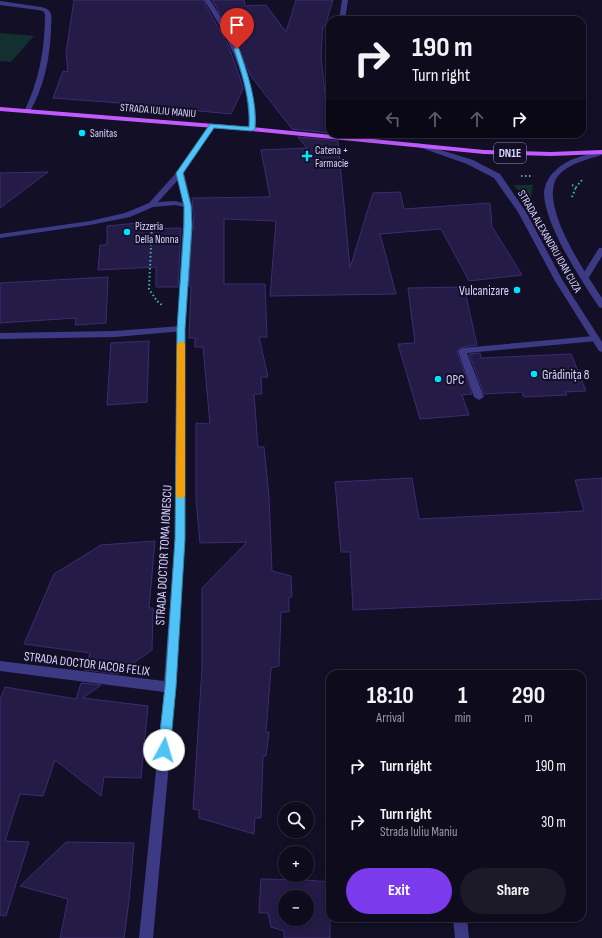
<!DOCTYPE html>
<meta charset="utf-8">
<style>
body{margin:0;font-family:"Sofia Sans Condensed",sans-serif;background:#1c1929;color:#f1f3f6;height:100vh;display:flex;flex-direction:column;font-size:15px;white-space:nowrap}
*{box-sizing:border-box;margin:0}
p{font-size:13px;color:#9b9ba3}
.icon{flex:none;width:22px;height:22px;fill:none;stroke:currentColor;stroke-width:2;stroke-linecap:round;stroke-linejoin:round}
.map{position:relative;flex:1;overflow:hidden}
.drawer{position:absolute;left:326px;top:670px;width:260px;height:252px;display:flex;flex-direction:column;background:#0e0b1c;border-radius:12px;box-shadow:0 2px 10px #0003,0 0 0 1px #2e2b3b}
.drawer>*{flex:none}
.guide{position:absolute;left:326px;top:16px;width:260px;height:122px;border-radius:12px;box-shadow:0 2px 10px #0003,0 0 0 1px #2e2b3b;background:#0e0b1c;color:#f1f3f6;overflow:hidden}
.controls{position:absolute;left:278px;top:802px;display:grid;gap:8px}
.controls a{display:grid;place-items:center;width:36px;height:36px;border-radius:50%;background:#0e0b1c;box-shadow:0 2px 10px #0003,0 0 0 1px #2e2b3b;font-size:20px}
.pin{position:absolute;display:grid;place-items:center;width:34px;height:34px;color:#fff;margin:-41px -17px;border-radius:50% 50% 50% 0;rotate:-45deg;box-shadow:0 0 4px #0007}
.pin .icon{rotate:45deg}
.me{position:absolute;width:44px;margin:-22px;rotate:6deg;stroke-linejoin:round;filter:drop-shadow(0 0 3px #0008)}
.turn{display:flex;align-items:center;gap:14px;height:84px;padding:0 20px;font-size:18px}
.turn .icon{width:52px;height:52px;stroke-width:2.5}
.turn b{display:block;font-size:28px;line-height:34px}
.lanes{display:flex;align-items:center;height:38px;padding:0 20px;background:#0003;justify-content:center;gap:20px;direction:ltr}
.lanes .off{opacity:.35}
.eta{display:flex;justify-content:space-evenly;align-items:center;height:68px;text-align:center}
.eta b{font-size:24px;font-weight:700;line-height:28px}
.primary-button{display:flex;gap:8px;margin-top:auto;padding:8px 20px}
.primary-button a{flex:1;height:46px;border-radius:24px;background:#7c3aed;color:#fff;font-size:16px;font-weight:700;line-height:46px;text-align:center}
.primary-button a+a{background:#1c1929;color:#f1f3f6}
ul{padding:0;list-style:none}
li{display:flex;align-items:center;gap:12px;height:56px;padding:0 20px}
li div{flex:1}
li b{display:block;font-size:15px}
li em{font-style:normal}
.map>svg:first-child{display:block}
.green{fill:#12302f}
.building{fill:#241b47;stroke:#3b2d73;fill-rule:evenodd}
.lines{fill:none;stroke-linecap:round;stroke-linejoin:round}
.path{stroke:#2fb8b0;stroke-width:2;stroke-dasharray:1.5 2.5;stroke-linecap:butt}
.service{fill:#3d3a85;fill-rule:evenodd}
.minor{fill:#3d3a85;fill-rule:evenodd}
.tertiary{fill:#3d3a85;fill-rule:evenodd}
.primary{fill:#c25bff;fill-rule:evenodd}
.route{fill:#4fc3f7;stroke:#337fa1}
.slow{fill:#f59e0b}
.poi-dot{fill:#00e5ff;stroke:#130f26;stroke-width:1.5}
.labels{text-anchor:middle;stroke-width:4;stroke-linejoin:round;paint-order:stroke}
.far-street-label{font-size:11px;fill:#d9d4ff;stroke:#130f26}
.far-poi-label{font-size:11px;fill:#d9d4ff;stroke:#130f26;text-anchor:start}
.shield{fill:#130f26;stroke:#9e99be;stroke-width:1}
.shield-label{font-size:12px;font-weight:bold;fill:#d9d4ff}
.poi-label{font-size:13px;fill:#d9d4ff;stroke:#130f26;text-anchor:start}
.street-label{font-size:13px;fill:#d9d4ff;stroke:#130f26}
</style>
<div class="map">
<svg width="602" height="938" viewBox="0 0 602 938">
<rect width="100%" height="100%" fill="#130f26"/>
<g class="green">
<polygon points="0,33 34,36 11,62 0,61"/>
<polygon points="513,185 533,185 530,203"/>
</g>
<g class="building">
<polygon points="74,0 203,0 229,47 240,78 243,89 231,114 158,107 159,106 53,98 63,71 68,72 66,53"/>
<polygon points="212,0 244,0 245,6 266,5 286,32 296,0 333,0 325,26 323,26 321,55 326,103 330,102 330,133 292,129 250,75 234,37"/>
<polygon points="298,137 338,141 350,268 373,193 400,192 404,209 490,203 492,225 491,225 522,275 469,281 441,229 380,234 396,294 270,296 276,221 224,219 224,284 265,284 267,337 259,337 268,377 261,377 262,394 254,394 258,447 264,447 269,497 272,571 291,576 292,597 289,597 289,612 281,612 279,666 271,668 266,732 269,732 266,756 263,756 261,818 255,818 254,834 199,818 199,810 193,809 202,668 202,588 247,542 200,543 196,499 196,423 210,424 203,347 195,347 195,338 189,338 191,286 189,286 192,228 194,228 192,198 270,197 261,150 307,148"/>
<polygon points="48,172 0,208 0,173"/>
<polygon points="148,222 149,229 181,228 178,287 156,287 156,267 98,270 100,245 107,245 107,226"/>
<polygon points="108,277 106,323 75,325 76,318 0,323 0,283"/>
<polygon points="464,287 477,345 462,347 457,351 472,394 462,395 469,415 420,419 398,344 415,343 408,288"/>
<polygon points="149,341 147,402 107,405 111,343"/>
<polygon points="480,353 481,358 571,354 586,391 565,392 567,395 524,397 522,392 484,394 469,354"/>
<polygon points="412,478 419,519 584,511 575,480 602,478 602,599 353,610 350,552 341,552 335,482"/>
<polygon points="155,541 149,608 153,608 152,650 118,674 85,670 90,653 24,644 54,574 101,545"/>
<polygon points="81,683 101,685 83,698 148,706 141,778 104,777 101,796 55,760 43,796 20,794 5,841 29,842 6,916 0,915 0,700 5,687 76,699"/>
<polygon points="66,842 134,843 129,901 124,938 60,938 68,899 20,886"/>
<path d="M261,879L306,880L330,882V938H284V931L271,927L268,913H259ZM285,897H307V919H285Z"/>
</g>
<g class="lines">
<g class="path">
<polyline points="521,176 532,176"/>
<polyline points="572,185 576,187 583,179"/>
<polyline points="572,197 576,187"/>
<polyline points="152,224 149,289 157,301 163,306"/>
</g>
<g class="service">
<polygon points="599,248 602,248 602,256 588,279 582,279 581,277"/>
<polygon points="181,326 185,329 184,331 115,337 0,339 0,333 115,331"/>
<polygon points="594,336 598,339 597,341 467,353 484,397 479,400 474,397 458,351 462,348"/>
</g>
<g class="minor">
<path d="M204,0H210C232,33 250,67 255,106C256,114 257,124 254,130L249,129C249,79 231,42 204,0Z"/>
<polygon points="342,0 348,0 345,20 339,20"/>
<path d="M0,1L41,7C45,8 49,9 51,14C52,18 51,25 51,29C50,58 44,88 29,113L24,112C39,81 45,49 45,14L43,11L38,10L0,5Z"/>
<path d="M210,125L215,126L184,173L192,206L185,329V539L176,687L153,938H139L164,692L0,671V661L164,681L175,539L177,329L184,207L175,205L153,207L130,217L90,225L0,238V234L90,221L125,213L149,203L177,172ZM178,180L183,203L175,201L158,202Z"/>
<polygon points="365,134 372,134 377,141 372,142"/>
<polygon points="453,918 467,918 469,938 455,938"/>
</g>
<g class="tertiary">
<polygon points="418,143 473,160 500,174 526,212 563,281 602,342 602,352 599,351 555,281 518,212 494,178 467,164 416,146 416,144"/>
<path d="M602,151V155C586,160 569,163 558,176C537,203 586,274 602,298V308L599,307C581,280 544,224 544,192C545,184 549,176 555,171C567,158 586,155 602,151Z"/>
</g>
<polygon class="primary" points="0,107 252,127 484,150 551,152 602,150 602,154 551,156 484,154 252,131 0,111"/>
</g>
<path class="route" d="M237,47L239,49C248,75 257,101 255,129L252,131L214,128L183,173L191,206L192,225L185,329V539L176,687L170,750L168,754L164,755L160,754L158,750L165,687L175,539L177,329L184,225V206L176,173L210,124L249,127C251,100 242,74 234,49Z"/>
<polygon class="slow" points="181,341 185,344 185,496 180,499 176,496 177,344"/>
<g class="poi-dot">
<circle cx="82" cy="133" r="4"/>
<path d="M305 150h4v4h4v4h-4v4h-4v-4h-4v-4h4z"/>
<circle cx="127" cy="232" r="4"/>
<circle cx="517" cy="290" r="4"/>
<circle cx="534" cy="374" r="4"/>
<circle cx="438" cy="379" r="4"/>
</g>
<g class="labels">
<g class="far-street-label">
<text transform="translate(158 110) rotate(5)" y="4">STRADA IULIU MANIU</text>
<text transform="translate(550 241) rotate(60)" y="4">STRADA ALEXANDRU IOAN CUZA</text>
</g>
<g class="far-poi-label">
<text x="90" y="137">Sanitas</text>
<text x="315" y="154">Catena +<tspan x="315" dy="13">Farmacie</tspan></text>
<text x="135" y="230">Pizzeria<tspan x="135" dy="13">Della Nonna</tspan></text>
</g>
<rect class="shield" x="494" y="143" width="32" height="20" rx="3"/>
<g class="shield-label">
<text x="510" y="157">DN1E</text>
</g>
<g class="poi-label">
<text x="509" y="295" text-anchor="end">Vulcanizare</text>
<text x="542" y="379">Grădinița 8</text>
<text x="446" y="384">OPC</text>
</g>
<g class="street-label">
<text transform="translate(163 555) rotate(-87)" y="5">STRADA DOCTOR TOMA IONESCU</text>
<text transform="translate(87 663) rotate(7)" y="5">STRADA DOCTOR IACOB FELIX</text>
</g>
</g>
</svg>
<div class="controls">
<a><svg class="icon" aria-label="search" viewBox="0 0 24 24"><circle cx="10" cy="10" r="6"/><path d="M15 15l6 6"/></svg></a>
<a>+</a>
<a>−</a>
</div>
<div class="pin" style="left:237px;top:49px;background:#d93025"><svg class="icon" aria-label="arrive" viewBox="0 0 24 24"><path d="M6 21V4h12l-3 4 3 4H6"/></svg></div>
<svg class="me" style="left:164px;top:750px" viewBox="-20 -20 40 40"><circle r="19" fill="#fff"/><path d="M0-13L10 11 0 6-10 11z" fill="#4fc3f7"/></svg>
<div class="guide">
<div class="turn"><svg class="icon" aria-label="right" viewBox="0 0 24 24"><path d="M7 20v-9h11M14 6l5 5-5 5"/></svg><div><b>190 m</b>Turn right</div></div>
<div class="lanes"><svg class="icon off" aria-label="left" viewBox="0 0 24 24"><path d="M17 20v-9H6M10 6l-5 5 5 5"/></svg><svg class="icon off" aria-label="ahead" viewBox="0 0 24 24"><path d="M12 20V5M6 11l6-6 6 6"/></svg><svg class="icon off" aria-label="ahead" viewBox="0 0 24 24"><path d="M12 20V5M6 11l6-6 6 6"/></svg><svg class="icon" aria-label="right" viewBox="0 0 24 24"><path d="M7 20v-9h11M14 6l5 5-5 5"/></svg></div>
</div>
<section class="drawer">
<div class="eta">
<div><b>18:10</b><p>Arrival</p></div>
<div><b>1</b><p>min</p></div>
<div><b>290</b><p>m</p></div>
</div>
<ul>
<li><svg class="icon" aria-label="right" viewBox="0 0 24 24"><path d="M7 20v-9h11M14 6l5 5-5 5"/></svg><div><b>Turn right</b></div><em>190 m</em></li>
<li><svg class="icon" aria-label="right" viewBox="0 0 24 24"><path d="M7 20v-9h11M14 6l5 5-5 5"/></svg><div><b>Turn right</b><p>Strada Iuliu Maniu</p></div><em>30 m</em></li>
</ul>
<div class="primary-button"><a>Exit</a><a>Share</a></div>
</section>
</div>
